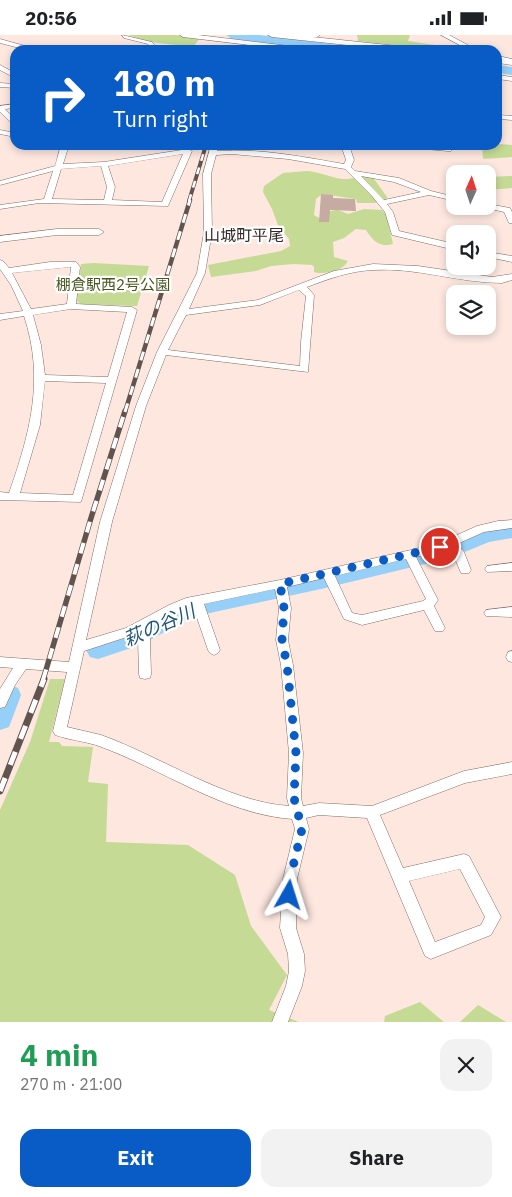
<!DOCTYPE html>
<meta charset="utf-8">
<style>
body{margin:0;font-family:"IBM Plex Sans","Noto Sans JP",sans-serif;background:#f2f2f2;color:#202124;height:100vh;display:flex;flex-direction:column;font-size:19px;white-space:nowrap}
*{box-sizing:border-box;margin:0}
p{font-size:16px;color:#757577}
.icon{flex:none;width:28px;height:28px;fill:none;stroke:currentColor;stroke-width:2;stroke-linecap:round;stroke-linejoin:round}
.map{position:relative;height:987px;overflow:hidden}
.drawer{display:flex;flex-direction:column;background:#fff;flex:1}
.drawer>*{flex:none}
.guide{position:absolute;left:10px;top:10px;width:492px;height:105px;border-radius:15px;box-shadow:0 2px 8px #0003;background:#095bc5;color:#fff;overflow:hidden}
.needle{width:32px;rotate:3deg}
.fabs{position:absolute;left:446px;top:130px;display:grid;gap:10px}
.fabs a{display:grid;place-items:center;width:50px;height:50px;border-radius:10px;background:#fff;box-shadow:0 2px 8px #0003;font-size:25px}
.pin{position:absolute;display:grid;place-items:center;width:42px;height:42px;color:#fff;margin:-21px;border:2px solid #fff;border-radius:50%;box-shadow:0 1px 5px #0007}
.me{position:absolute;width:55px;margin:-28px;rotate:6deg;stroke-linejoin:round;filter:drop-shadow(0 0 4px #0008)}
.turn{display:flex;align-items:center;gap:18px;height:105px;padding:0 20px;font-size:22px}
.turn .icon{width:65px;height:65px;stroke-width:2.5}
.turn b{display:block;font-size:35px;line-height:42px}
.round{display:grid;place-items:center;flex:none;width:52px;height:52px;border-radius:15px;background:#f2f2f2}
.summary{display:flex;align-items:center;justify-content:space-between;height:85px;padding:0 20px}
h1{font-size:30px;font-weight:700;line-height:38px;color:#1e9e55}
.cta{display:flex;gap:10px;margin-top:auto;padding:10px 20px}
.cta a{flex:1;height:58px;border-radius:15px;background:#095bc5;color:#fff;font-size:20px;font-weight:700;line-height:58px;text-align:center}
.cta a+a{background:#f2f2f2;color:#202124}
.status{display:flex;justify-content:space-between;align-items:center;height:35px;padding:0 25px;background:#fff;direction:ltr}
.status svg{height:14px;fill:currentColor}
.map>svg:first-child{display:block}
.green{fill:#c5da95}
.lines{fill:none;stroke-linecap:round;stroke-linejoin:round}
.river{fill:#96cff7;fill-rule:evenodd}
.building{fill:#c5aba1}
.minor-casing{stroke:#836b62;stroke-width:1}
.tertiary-casing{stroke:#836b62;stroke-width:1}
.minor{fill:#fff;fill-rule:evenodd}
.tertiary{fill:#fff;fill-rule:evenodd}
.rail-far3-casing{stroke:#61544f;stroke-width:4}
.rail-far2-casing{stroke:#61544f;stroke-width:4.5}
.rail-far1-casing{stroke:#61544f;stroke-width:5.5}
.rail-casing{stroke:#61544f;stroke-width:7}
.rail-far3{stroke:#fff;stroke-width:2.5;stroke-dasharray:7;stroke-linecap:butt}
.rail-far2{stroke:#fff;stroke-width:3;stroke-dasharray:9;stroke-linecap:butt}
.rail-far1{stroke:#fff;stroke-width:4;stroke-dasharray:11;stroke-linecap:butt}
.rail{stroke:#fff;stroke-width:5;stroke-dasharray:14;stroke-linecap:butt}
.route{stroke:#095bc5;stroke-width:9;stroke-dasharray:0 16.2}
.labels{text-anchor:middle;stroke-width:4.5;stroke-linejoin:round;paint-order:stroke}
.far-park-label{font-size:15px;fill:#485620;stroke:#fff}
.far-quarter-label{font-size:16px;fill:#342a26;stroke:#fff}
.water-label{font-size:19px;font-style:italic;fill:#205678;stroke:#fff}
</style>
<div class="status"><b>20:56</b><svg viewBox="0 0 49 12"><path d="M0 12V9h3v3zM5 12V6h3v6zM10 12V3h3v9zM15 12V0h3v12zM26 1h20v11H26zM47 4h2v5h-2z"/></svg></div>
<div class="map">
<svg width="512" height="987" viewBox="0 0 512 987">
<rect width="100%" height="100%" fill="#fde7df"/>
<g class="green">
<polygon points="128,0 175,0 200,3 193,12 150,7"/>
<polygon points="357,0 410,0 408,6 469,15 438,15 358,6"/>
<polygon points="498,109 512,110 512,122 483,124 482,110"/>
<path d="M307,136C320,137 332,143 343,144C352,145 361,140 372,141L387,162V164L375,168H357L356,164L322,159L316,164L314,180L321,184L330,176L338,175L348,179L364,174L382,175L386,179L393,209C380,213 373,206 366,195L356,194L344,203L333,207L334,222L348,226C343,236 324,240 314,237V232L312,230L294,229L271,231L256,236L211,242L208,230L281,216L290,211L289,204L278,190L272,174L263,157L264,151L283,138Z"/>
<polygon points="512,141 512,153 488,155 490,142"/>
<polygon points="94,228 149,231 137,271 81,269 77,266 81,229"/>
<polygon points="50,644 65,644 49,707 59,707 62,711 93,712 88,747 108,749 106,807 188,810 235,840 251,891 287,940 269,975 299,987 0,987 0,775 30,707"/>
<polygon points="420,967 444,987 384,987 385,981"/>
<polygon points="478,970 506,987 460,987"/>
</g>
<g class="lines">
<g class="river">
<polygon points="226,0 259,0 346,11 352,15 319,15 232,4"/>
<polygon points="498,30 512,32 512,40 498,38"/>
<polygon points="512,487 512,503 489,507 450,523 321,554 191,582 143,609 98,624 90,622 86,615 90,608 127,597 172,571 189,565 321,538 445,508 477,495"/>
<polygon points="9,650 18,653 21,660 9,692 0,695 0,654"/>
</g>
</g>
<polygon class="building" points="321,159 333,160 333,163 355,164 356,176 330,175 329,187 319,187"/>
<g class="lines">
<defs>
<g id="minor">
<polygon points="122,0 152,7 155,11 152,15 146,15 149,11 148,9 124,3"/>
<polygon points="180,0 198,0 305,13 308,15 290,15 183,2"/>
<polygon points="286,0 320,0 317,2 288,3"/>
<polygon points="441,0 449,0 477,15 469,15"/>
<polygon points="0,4 36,14 37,15 27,15 0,8"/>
<polygon points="498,21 512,24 512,28 498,25"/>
<polygon points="0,30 15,38 15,43 0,35"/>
<polygon points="498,40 512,42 512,46 498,44"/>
<polygon points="0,48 15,49 15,53 0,52"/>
<polygon points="15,69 15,73 5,74 15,84 15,91 0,77 0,71"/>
<polygon points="498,80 512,81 512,85 498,84"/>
<polygon points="0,95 15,98 15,102 0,99"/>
<path d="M61,110H69L63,129L104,127L188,114L192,116L168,171L39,168L0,174V170L44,164L53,136L0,150V146L55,131ZM183,119L162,167L112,165L115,152L108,131ZM101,131L107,152L104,165L52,164L61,134Z"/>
<path d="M211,110H219L217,116C260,113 303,122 344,129L346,125L341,110H349L354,125L351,132L355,136L399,143L431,156L455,162V166L429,160L387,169L393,177L399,196L455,209V215L392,200L385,177L372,161L345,134L288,124L232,119L216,120L211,139L212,197L205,238L189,274L258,265L334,236L373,229L418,231L492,242L512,239V245L502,248C459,248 416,232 373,235C350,236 328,244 307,252L314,260L308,337L166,320L146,371L112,487L86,605L126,593L169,570L186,563L280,545L437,509L477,491L498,486L512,485V493L484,497L457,509L464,517L471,535L469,538H461L453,519L448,513L416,522L438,565L434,571L445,593L443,596H435L424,575L362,590L344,584L324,543L287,552L291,573L288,605L293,630L303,718L301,763L303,771L319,768L372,771L464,736L512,727V739L465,748L380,780L403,833L464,819L469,821L501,882L491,900L431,924L425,921L367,783L319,780L306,783L309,794L297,844L296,893L304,919L305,936L302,951L288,987H272L286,951L289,936L288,919L280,893L283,844L295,794L292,784C223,779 161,733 96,710C83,706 69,705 55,700L53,696L67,637L26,634L15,650L5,672L0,673V654L13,633L0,632V622L69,627L100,487L136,371L157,317L197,238L204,197L203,139ZM361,141L394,147L421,157L384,165ZM299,255L306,261L301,307L300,331L168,315L186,280L260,270ZM406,524L426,564L423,566L362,580L352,578L335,541ZM275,554L279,573L276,605L281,630L289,718L287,763L289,771C227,767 160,721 101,700C90,697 78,695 67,692L84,616L136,599L138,604L139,639L140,643L145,644L150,643L151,639L150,604L146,594L178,577L193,571L208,615L210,618L214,620L218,618L220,615L204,569ZM460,834L485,882L481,890L435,907L409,846Z"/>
<polygon points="399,110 446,112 454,110 451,116 448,116 403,112"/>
<polygon points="488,169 510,173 512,177 512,188 509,188 504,177 478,171 488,171"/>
<polygon points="488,217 512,221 512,227 488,222"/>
<path d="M0,225L3,226L9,233L50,227H76L80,232L76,269L132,272L137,275L81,467L0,465V457L9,458C30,398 45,344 24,281L0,285V279L23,276L11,250L0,234ZM71,232L67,269L31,274L12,238ZM71,274L127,277L108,342L45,340L41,310L33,280ZM45,346L106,348L73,460L20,458L40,390Z"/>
<polygon points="512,528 512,536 487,537 485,534 487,531"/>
<polygon points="512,572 512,582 486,581 484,578 486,575"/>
<polygon points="512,616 512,627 508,626 506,622 508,617"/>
</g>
<g id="tertiary">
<polygon points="268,0 294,0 416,13 420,15 394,15 272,2"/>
<polygon points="498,24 512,26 512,30 498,28"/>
<polygon points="57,194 99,194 104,197 99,200 57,200 0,207 0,201"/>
</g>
</defs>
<use href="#minor" class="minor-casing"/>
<use href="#tertiary" class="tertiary-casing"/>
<use href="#minor" class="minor"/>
<use href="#tertiary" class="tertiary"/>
<defs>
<polyline id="rail-far3" points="189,166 206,110"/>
<polyline id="rail-far2" points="125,377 190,165"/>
<polyline id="rail-far1" points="43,645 91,483 125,376"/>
<polyline id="rail" points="0,756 44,644"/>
</defs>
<use href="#rail-far3" class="rail-far3-casing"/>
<use href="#rail-far2" class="rail-far2-casing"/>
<use href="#rail-far1" class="rail-far1-casing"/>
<use href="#rail" class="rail-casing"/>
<use href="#rail-far3" class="rail-far3"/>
<use href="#rail-far2" class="rail-far2"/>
<use href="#rail-far1" class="rail-far1"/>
<use href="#rail" class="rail"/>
</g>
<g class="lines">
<polyline class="route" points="289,860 290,844 302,794 294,763 296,718 287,630 282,605 284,573 280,549 440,512"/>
</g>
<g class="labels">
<g class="far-park-label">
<text x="113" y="255">棚倉駅西2号公園</text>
</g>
<g class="far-quarter-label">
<text x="244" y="206">山城町平尾</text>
</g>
<g class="water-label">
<text transform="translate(159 590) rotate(-24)" y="7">萩の谷川</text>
</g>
</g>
</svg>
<div class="fabs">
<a><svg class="needle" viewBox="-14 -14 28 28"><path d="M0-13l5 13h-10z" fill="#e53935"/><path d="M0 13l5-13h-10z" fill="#757577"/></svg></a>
<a><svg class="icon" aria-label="sound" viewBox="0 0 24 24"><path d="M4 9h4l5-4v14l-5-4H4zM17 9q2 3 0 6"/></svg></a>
<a><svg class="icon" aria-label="layers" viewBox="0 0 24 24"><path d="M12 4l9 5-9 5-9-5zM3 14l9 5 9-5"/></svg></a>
</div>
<div class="pin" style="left:440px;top:512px;background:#d93025"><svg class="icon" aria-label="arrive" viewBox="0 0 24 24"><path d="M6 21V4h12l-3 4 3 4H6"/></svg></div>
<svg class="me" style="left:289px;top:860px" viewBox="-20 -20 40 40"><path d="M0-17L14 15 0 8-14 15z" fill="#095bc5" stroke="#fff" stroke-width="4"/></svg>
<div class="guide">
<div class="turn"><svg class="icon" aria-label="right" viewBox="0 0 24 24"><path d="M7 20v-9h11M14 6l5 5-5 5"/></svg><div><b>180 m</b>Turn right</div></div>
</div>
</div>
<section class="drawer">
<div class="summary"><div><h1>4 min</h1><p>270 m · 21:00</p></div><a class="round"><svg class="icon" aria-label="close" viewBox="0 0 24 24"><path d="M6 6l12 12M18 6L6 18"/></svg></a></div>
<div class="cta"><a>Exit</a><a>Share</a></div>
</section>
